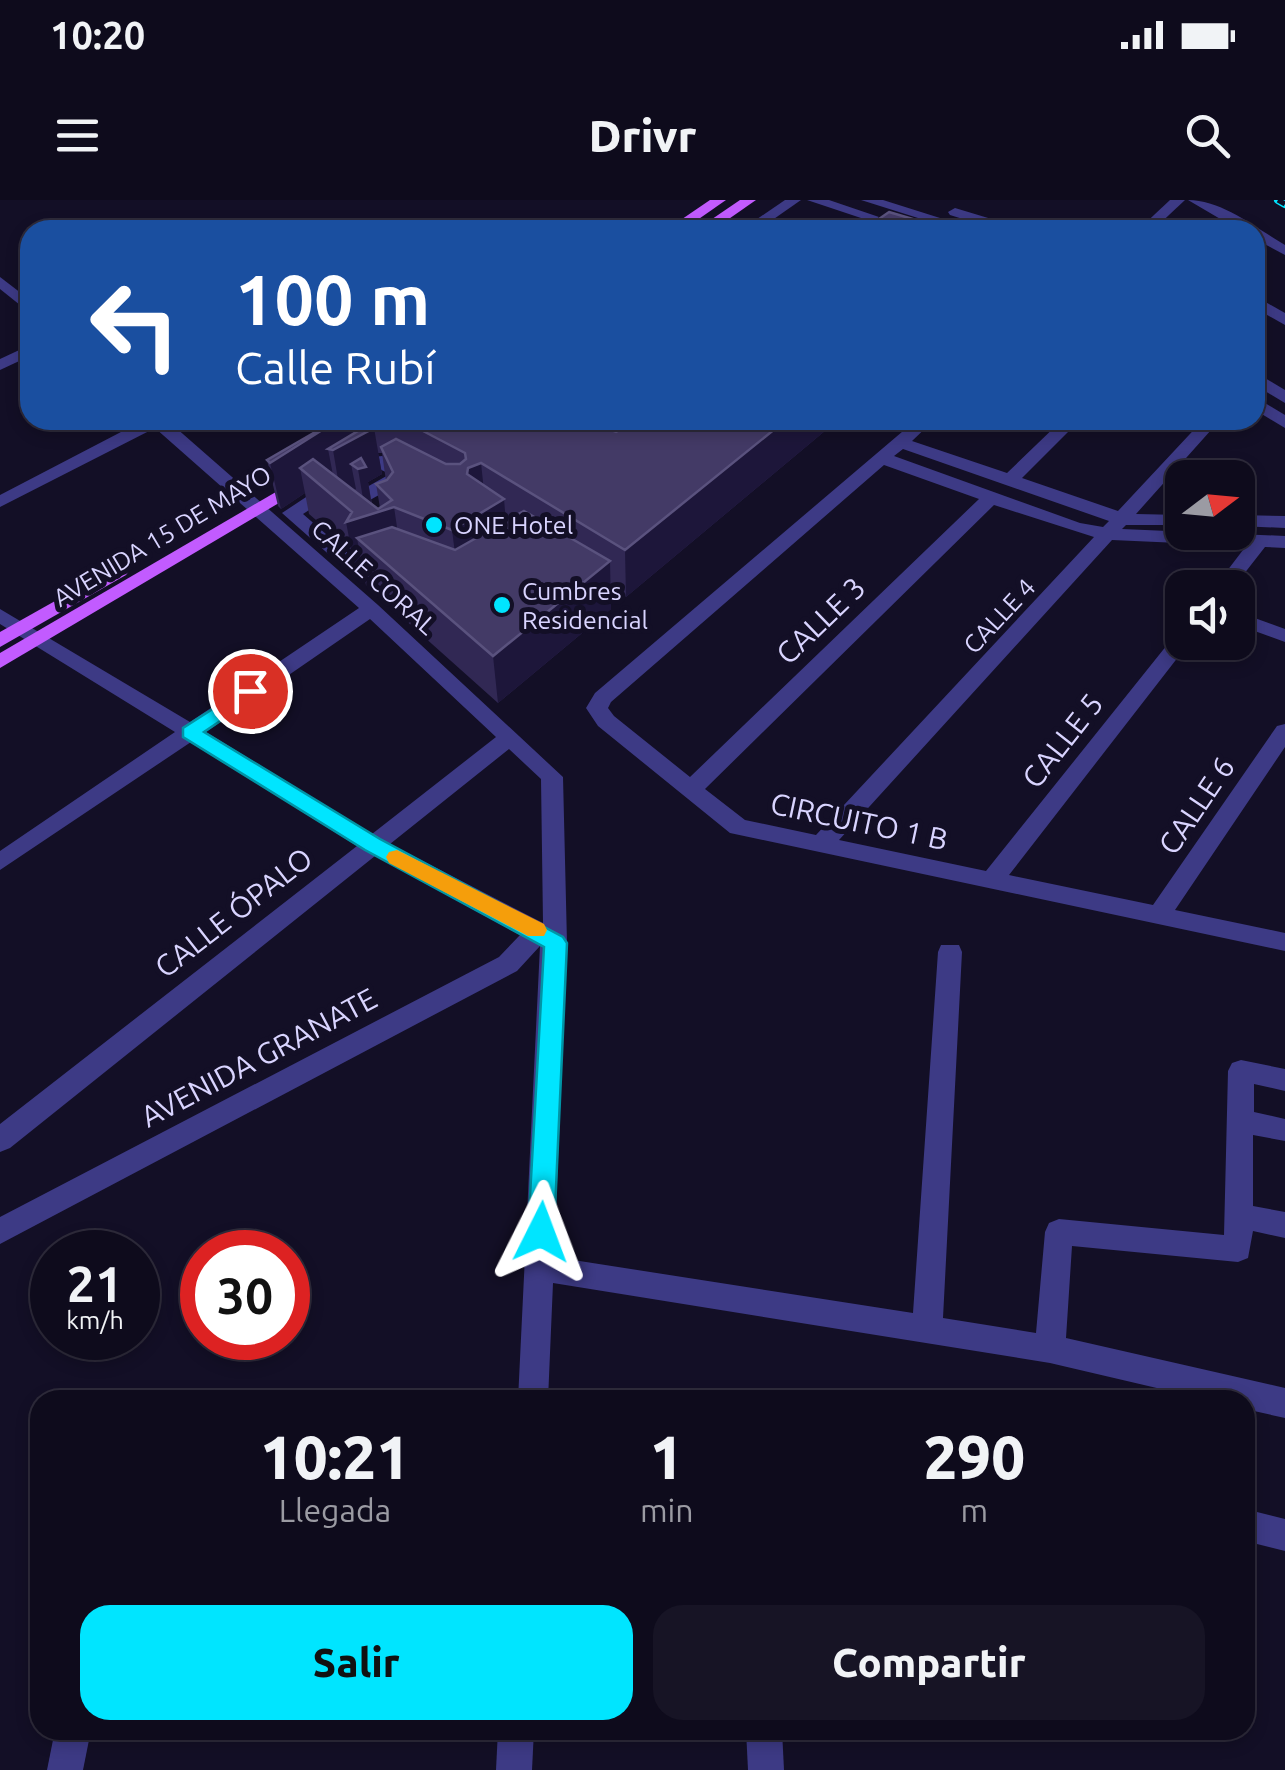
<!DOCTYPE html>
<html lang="es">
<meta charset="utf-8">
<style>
body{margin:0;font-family:Ubuntu,sans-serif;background:#171425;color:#f1f3f6;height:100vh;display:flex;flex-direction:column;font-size:38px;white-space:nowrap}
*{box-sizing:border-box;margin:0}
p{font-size:32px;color:#9b9ba3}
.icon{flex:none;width:55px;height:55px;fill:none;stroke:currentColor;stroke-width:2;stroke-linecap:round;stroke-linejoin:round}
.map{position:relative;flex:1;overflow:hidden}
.drawer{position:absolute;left:30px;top:1190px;width:1225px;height:350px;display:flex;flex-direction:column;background:#0e0b1c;border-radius:30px;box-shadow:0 5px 15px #0003,0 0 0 2px #2e2b3b}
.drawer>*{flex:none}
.hud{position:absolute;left:20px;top:20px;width:1245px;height:210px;border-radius:30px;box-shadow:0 5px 15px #0003,0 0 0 2px #2e2b3b;background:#1a4fa0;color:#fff;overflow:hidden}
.needle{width:65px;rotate:74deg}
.controls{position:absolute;left:1165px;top:260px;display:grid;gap:20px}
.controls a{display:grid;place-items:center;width:90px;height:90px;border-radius:20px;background:#0e0b1c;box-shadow:0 5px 15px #0003,0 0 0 2px #2e2b3b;font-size:50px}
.speed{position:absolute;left:30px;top:1030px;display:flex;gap:20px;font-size:50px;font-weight:700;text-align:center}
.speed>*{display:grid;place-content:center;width:130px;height:130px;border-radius:50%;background:#0e0b1c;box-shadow:0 5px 15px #0003,0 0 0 2px #2e2b3b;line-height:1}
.speed small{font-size:25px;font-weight:400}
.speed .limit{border:15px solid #d22;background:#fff;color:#111}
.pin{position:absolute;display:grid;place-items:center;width:85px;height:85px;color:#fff;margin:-42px;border:5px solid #fff;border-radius:50%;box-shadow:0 2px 10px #0007}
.me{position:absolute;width:110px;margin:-55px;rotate:3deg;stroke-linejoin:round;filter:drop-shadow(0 0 8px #0008)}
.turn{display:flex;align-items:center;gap:35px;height:210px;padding:0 50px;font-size:45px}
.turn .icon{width:130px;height:130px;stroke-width:2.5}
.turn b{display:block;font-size:70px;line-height:85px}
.eta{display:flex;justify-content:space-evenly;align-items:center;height:170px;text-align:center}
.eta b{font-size:60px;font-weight:800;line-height:70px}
.primary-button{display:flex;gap:20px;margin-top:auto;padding:20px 50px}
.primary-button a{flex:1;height:115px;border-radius:30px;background:#00e5ff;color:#111;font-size:40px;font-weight:800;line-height:115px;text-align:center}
.primary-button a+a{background:#171425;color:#f1f3f6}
.status{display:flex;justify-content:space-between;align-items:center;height:70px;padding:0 50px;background:#0e0b1c;direction:ltr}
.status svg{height:28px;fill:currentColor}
header{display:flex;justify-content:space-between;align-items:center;height:130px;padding:0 50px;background:#0e0b1c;font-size:45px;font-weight:800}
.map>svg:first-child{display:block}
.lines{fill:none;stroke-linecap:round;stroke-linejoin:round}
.minor{fill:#3d3a85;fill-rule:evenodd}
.major{fill:#c25bff;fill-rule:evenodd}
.rail-casing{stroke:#00e5ff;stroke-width:8}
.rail{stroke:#130f26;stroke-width:5;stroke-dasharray:14;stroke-linecap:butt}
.wall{fill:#312854;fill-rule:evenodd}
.shaded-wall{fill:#1d163a}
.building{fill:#433a66;stroke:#5a527e;stroke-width:2.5}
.route{fill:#00e5ff;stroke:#0095a6;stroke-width:2.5}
.slow{fill:#f59e0b}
.poi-dot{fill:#00e5ff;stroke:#130f26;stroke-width:4}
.labels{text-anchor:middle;stroke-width:10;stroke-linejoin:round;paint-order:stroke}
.far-poi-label{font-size:25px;fill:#d9d4ff;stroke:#130f26;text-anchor:start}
.far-street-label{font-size:25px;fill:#d9d4ff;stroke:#130f26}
.street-label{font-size:30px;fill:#d9d4ff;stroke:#130f26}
</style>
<div class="status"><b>10:20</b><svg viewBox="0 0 49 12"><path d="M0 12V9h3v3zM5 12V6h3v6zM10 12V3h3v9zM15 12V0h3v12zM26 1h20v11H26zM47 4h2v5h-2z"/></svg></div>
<header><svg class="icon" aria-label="menu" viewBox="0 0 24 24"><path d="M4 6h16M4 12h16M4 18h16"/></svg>Drivr<svg class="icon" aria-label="search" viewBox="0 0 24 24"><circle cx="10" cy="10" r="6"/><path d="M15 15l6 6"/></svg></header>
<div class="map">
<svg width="1285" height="1570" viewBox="0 0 1285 1570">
<rect width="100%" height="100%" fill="#130f26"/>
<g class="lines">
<g class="minor">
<polygon points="785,0 801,0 758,30 741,30"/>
<polygon points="807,0 829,0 879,17 862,30 846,30 861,18"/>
<polygon points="861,0 883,0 978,30 956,30"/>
<polygon points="1170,0 1185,0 1153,30 1138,30"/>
<path d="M1188,0C1222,0 1256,28 1285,45V55L1255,39V30H1239Z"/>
<polygon points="955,8 1018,27 1020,30 998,30 950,15 948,12"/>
<polygon points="0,77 30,100 30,113 0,89"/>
<polygon points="1255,96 1285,113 1285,125 1255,108"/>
<polygon points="30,145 30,156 0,170 0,159"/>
<polygon points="1255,172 1285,190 1285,203 1255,185"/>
<polygon points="1255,197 1285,215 1285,228 1255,210"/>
<path d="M144,220H167L378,405L563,577L567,743L554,1057L913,1113L938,752L941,745H959L962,752L943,1118L1036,1133L1045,1032L1049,1023L1059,1019L1224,1035L1228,871L1232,863L1241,860L1285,869V891L1254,884V912L1285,919V941L1253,935V1006L1285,1012V1038L1253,1031L1248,1058L1238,1062L1072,1046L1066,1138L1285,1188V1218L1245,1209V1200H1208L1050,1163L553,1083L548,1200H518L540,746L517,771L0,1044V1017L499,757L520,735L375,656L10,948L0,952V924L357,646L191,542L0,670V651L175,532L0,424V409L190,522L359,408L155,228L0,307V295ZM370,419L496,537L372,634L206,532ZM509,549L541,579L543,723L390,644Z"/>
<path d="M916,220H934L912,241L1007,273L1062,220H1080L1022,278L1118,311L1203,220H1220L1136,314L1182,315V325H1126L1122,329L1285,336V348L1265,347L1233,388H1214L1246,346L1112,340L839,640L986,671L1175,435L1182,433V442L1189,443L1009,675L1153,705L1277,526L1285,524V547L1175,710L1285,733V751L730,633L598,526L586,508L595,493ZM903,249L1109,321L1103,327L1080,323L894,256ZM884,265L979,299L690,577L614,516L608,508L611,502ZM994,305L1094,337L816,635L745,620L705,589Z"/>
<polygon points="382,256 409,270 409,278 347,313 335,313 335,305 390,274 375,267 303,314 358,362 349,368 342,366 282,313 365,258"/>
<polygon points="1238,315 1285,316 1285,328 1238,326"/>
<polygon points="1238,412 1285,429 1285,442 1238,425"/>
<polygon points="1245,1309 1285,1319 1285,1351 1245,1341"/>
<polygon points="55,1530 91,1530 83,1570 47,1570"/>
<polygon points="498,1530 534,1530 532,1570 496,1570"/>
<polygon points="746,1530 782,1530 784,1570 748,1570"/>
</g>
<g class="major">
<polygon points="710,0 726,0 683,30 666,30"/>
<polygon points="740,0 756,0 713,30 696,30"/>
<polygon points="305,275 311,276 311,284 0,468 0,453"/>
<polygon points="119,365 129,371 126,375 0,447 0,432"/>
</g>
<defs>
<polyline id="rail" points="1278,0 1285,4"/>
</defs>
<use href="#rail" class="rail-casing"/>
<use href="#rail" class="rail"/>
</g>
<path class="wall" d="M336,220H838L626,397L611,388V409L498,503L366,385L362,366L355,369L352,351L309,314L305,293L281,309L278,306L267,260ZM378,253H382L386,281L376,284L380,308L378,309L372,304L368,282L382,274Z"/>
<g class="shaded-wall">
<polygon points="338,220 357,220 360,236 374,228 382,274 368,282 373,313 394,307 401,354 357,338 362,366 355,369 346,322 366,316 358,269 351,264 356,289 341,297 333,250 328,249 333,275 300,268 305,293 281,309 270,263"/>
<polygon points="786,220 838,220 626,397 625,350"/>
<polygon points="481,263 486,310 504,299 508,346 458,377 452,330 468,268"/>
<polygon points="610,361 611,409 498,503 493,456"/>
</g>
<g class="building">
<polygon points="889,12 950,30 863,30"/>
<polygon points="336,220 338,220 270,263 267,260"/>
<polygon points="402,220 587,220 616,232 630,225 627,220 786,220 625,350 481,263 468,268 467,274 504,299 452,330 394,307 346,322 352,312 300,268 313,259 378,309 392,300 376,284 387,280 393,272 381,247 396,239 446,264 460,264 466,259 465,253"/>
<polygon points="368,225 374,228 333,250 328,249"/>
<polygon points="361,258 366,267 358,269 351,264"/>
<polygon points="524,311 610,361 493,456 357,338 392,327 455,350"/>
</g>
<polygon class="route" points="250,485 260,491 257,496 204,532 380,639 563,737 567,743 554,1032 550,1040 541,1044 532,1040 528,1032 544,747 365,650 183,537 183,528"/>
<polygon class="slow" points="397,650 544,724 547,730 544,736 528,736 389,663 386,657 389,652"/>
<g class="poi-dot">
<circle cx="434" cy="325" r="10"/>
<circle cx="502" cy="405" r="10"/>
</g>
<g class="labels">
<g class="far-poi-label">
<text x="454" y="334">ONE Hotel</text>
<text x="522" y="400">Cumbres<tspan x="522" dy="29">Residencial</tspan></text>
</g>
<g class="far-street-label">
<text transform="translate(162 336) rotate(-31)" y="9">AVENIDA 15 DE MAYO</text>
<text transform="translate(374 377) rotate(42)" y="9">CALLE CORAL</text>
<text transform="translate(999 416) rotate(-47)" y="9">CALLE 4</text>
</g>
<g class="street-label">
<text transform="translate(821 421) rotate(-44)" y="10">CALLE 3</text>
<text transform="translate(1063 541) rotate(-52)" y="10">CALLE 5</text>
<text transform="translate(1197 606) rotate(-56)" y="10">CALLE 6</text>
<text transform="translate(859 622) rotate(12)" y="10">CIRCUITO 1 B</text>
<text transform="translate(234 713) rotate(-38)" y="10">CALLE ÓPALO</text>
<text transform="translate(259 858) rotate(-28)" y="10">AVENIDA GRANATE</text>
</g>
</g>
</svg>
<div class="controls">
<a><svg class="needle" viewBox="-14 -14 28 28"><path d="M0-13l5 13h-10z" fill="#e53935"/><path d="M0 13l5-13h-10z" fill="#9b9ba3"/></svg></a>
<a><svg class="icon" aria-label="sound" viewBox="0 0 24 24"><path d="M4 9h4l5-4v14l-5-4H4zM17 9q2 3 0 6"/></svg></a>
</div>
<div class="speed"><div>21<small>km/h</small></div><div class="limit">30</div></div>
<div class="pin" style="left:250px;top:491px;background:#d93025"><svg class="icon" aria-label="arrive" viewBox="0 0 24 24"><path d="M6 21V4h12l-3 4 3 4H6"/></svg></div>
<svg class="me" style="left:541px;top:1032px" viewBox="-20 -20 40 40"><path d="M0-17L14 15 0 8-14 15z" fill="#00e5ff" stroke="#fff" stroke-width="4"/></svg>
<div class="hud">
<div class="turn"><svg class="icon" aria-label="left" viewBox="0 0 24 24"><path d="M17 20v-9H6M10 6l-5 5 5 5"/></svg><div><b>100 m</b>Calle Rubí</div></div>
</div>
<section class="drawer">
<div class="eta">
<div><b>10:21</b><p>Llegada</p></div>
<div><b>1</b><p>min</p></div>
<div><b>290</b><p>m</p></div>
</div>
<div class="primary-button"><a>Salir</a><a>Compartir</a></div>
</section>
</div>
